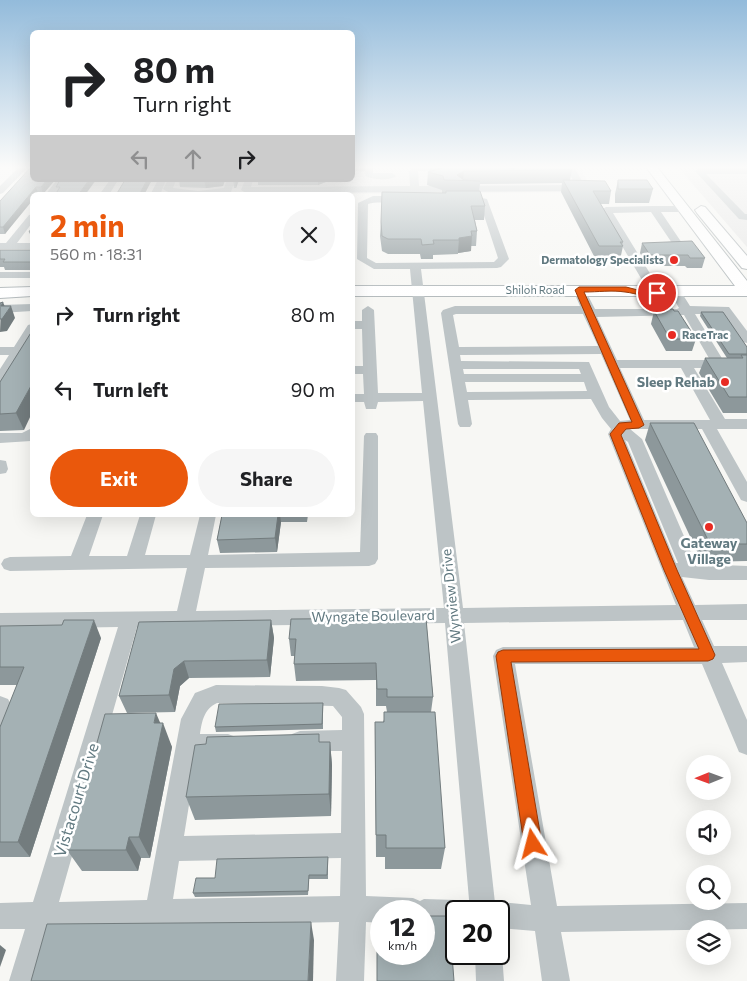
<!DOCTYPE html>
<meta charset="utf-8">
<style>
body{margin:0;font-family:Commissioner,sans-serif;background:#f6f6f6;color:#202124;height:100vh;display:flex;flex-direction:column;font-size:19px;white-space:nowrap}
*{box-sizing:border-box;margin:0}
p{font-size:16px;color:#757577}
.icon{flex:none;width:28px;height:28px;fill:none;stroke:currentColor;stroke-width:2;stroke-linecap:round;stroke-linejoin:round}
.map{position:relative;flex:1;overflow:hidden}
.panel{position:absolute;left:30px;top:192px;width:325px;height:325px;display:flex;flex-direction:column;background:#fff;border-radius:8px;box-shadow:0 5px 20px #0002}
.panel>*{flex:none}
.banner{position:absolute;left:30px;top:30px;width:325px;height:152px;border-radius:8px;box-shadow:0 5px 20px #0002;background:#fff;color:#202124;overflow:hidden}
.needle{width:32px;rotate:269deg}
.controls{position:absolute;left:686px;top:755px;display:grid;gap:10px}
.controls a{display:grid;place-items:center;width:45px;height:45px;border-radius:50%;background:#fff;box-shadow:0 5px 20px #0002;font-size:25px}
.speed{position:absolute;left:370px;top:900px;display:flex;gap:10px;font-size:25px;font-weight:700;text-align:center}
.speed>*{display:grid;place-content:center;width:65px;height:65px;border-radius:50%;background:#fff;box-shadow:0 5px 20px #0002;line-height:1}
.speed small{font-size:12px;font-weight:400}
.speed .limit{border:2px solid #111;border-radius:8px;background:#fff;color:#111}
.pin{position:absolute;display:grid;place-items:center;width:42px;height:42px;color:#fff;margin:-21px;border:2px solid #fff;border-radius:50%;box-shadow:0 1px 5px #0007}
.me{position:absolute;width:55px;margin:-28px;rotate:351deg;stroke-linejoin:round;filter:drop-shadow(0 0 4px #0008)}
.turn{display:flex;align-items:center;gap:18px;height:105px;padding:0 20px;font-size:22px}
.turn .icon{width:65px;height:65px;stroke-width:2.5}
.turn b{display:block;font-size:35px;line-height:42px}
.lanes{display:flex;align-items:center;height:48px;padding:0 20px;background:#0003;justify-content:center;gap:25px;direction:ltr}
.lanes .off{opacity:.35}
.round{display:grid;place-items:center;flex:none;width:52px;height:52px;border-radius:26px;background:#f6f6f6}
.head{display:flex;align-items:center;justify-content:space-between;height:85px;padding:0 20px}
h1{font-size:30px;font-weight:700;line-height:38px;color:#ea580c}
.button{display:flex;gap:10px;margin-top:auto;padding:10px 20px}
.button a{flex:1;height:58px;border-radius:30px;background:#ea580c;color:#fff;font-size:20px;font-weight:700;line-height:58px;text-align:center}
.button a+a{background:#f6f6f6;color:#202124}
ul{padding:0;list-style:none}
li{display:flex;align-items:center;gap:15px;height:75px;padding:0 20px}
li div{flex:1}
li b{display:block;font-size:19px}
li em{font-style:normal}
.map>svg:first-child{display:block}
.built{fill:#e8e8e7}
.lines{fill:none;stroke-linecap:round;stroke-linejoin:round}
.major-casing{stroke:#b1b8ba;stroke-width:2}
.minor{fill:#bdc4c6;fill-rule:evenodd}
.major{fill:#fff;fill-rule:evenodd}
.wall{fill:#8d989b}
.shaded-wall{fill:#737c7e}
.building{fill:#a4b1b4;stroke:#737c7e}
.route{fill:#ea580c;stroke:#983908}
.poi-dot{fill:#e82b23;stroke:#fff;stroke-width:2}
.labels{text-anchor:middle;stroke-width:5;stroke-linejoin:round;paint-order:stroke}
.far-poi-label{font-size:11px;font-weight:bold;fill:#617980;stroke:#fff;text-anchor:end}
.far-street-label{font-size:11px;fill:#617980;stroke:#fff}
.poi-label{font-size:14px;font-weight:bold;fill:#617980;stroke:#fff;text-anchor:end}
.street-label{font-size:14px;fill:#617980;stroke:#fff}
.near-street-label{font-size:16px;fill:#617980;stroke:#fff}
</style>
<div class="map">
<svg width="747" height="981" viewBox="0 0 747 981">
<rect width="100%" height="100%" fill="#f7f7f4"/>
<g class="built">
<polygon points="353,167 643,167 645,170 581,170 594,192 157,195 165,180 352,180"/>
<polygon points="678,167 747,167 747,247"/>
</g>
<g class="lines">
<defs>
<g id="major">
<polygon points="646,167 657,167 747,281 747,296 352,296 352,286 735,286"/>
<polygon points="701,206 705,207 747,256 747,269 742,268 697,213 695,210"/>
<polygon points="0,288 32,287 32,296 0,298"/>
</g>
</defs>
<use href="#major" class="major-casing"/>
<g class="minor">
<polygon points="19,167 28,167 3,193 0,194 0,186"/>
<path d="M352,167H373V173H392L396,176C390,181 373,180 366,176L365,171H352Z"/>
<polygon points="415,167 456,167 452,170 418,171 419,186 575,185 568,170 555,167 574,167 586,188 581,191 246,193 241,190 245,180 253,180 251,187 410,186 409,171"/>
<polygon points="482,167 523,167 519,170 486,170"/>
<polygon points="747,168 747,174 706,174 745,214 747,214 747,220 739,219 695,171 699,168"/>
<polygon points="57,180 66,180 55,195 45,195"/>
<polygon points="110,180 118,180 109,195 99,195"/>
<polygon points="158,180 166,180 160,195 150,195"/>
<path d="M168,180H176L173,188L198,191L224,188L227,180H235L231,192C216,196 176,200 163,189Z"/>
<path d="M373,196H402L407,199C397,206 380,200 368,204L367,258L376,263L494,262L498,258L480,203L459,201V197C469,195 478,197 487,199L509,259L501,267L497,268L421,269L463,608L676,605L608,434L611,429L602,418L591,399L468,400L472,424L470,427H460L458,424L441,313L443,310L455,306H580L573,290L579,287L585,290L595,309H677L679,308L668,289L674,286L678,287L690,306L729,307L747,331V343L743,342L722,314H695L723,360H747V368H694L725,419H747V429H717L747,482V502L741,500L702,429H630L642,439L696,564L747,566V580H709L682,577L695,605L747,604V620H702L714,646H747V662L722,663L747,720V755L739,752L702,664H515L557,906L747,903V929L561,932L570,981H542L535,931L499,928V911H470L445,623L137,627L59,902L147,900L181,719L195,693L216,685L322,686L339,688L346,690L361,707L364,714L366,896L413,898L420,901L424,899L456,900L465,904L468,911H456V926L424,925V911H381V923L366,922L364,981H336L339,922L52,928L37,981H9L25,929H0V903L33,902L118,627L0,629V613L177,611L187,568L10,571L4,569L1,564L4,559L10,557L71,556L87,515H103L89,556H127L140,515H156L145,555H190L200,515H216L208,555L360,552L364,436L366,433H376L378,436V559L375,564L369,566L205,568L196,611L444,608L423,401L378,402L376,409H366L364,402H352V394H364L363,374H352V366H363L362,329H352V321H362V310L368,306L374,310L378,393H422L410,269H374L357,259L358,203ZM456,314H583L598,346L459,347L453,315ZM684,315L710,360H617L597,317ZM601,354L630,420L620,421L609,407L589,362L461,361L460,355ZM620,368H681L710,420H644ZM463,369H579L581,374H464ZM465,382H584L587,391L467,392ZM625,440L628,442L678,563H676ZM683,620L694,647H503L496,650L493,656L531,905L499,902L495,903L464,623ZM217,703L333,706L342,717V730L300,731L292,734L289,741L292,748L300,751H342L341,833L184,836L197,755L228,754L236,751L239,744L236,737L228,734H200C202,721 204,709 217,703ZM341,858L340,896L173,899L179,861Z"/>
<polygon points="654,206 685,206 690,209 685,212 661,212 684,246 683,248 658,248 657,246 658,244 672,243 651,212 613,213 654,280 648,283 642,280 601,210 606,207"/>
<polygon points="32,214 32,223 17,243 32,243 32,249 0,249 0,243 6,243 29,215"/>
<rect x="0" y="272" width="32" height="6"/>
<polygon points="32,304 32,311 0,313 0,305"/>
<polygon points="32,324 32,337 5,383 0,384 0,369 9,355 0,355 0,347 14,347 28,325"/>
<polygon points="32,428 31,441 0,443 0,433 22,433"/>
<polygon points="0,460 6,461 8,469 6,473 0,474"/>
<polygon points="0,696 8,699 15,712 8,736 0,739"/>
<polygon points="499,947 502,954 504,981 476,981 475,954 499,954"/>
</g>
<use href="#major" class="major"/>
</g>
<g class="wall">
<polygon points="430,167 508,167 513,169 572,170 570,180 611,191 609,204 600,204 623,242 622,245 623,246 620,260 596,260 561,192 562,183 480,184 479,191 485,206 484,220 475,220 477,231 476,246 471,246 471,251 458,253 458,254 433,255 433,259 421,259 420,254 388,254 382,251 380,236 381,222 442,193 442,190 427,185 428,172 429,171"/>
<polygon points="32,180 55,180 43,194 32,195 5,234 0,234 0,201"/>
<polygon points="179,180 225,180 223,186 206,188 180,187"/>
<polygon points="233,180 239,180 236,188 234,188"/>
<polygon points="258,180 331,180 318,185 258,185"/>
<polygon points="618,180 653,189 649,203 615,203 615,194"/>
<polygon points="32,227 32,239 29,232"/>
<polygon points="642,243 705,258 702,268 687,268 685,266 647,266 640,253"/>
<polygon points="0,250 32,250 32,270 5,270 4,267 0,267"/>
<polygon points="659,309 674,311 696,339 692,351 666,351 651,324 654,311 658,311"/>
<polygon points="701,312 747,347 747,413 723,413 699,373 705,358 727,358 700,316"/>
<polygon points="22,347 24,430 0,431 0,382"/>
<polygon points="650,423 747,544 747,561 702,562 645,440"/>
<polygon points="222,515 308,515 307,522 281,522 277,552 220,553 217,540"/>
<polygon points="426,618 433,697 431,712 445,848 441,869 385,869 385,857 376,857 375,722 383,722 387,712 386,706 376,706 376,680 296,681 294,664 295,656 291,656 289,639"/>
<polygon points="271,620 274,638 270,677 189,678 180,686 175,712 127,713 119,696 139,622"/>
<polygon points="0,626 101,638 30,857 0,857 0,727 17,685 0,685"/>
<polygon points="323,703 323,729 216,732 215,727"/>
<polygon points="160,723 172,747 150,858 141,858 138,871 82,871 67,850"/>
<polygon points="330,742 332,765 331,816 195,820 186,797"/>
<polygon points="328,857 328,879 309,879 308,895 195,897 193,893 215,878"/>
</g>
<g class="shaded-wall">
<polygon points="464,171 463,181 457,175"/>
<polygon points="47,180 55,180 43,194 41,187"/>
<polygon points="89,180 96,180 85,195 78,195"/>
<polygon points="147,180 152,180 144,195 139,195"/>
<polygon points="204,180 225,180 223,186 206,188"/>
<polygon points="235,180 239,180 236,188"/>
<polygon points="318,180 331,180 318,185"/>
<polygon points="36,187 38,194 38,195 32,195 32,201 5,234 3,227"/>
<polygon points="472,236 471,251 458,253 459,238"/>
<polygon points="3,302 7,312 11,306 15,318 7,331 0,332 1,306"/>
<polygon points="32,384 32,413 24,430 16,413"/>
<polygon points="278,515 280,515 281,522 277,552 275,538"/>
<polygon points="94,620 101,638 30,857 18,842"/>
<polygon points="271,620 274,638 270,677 267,660"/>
<polygon points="184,661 189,678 180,686 175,712 169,695 174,669"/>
<polygon points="156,713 162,727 163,723 172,747 150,858 139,837 154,723"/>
<polygon points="330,742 332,765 331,816 329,794"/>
<polygon points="129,837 141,858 138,871 126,850"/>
<polygon points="311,922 314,940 313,981 308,981"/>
<polygon points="0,945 6,950 0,967"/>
</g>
<g class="building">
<polygon points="31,167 32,167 32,180 47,180 41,187 36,187 3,227 0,227 0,201"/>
<polygon points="445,167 508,167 513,169 518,167 570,167 572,170 464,171 457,175 464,180 480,181 444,180 443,176 428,172"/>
<polygon points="60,180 89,180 78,195 55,195 60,187 56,187"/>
<polygon points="125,180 147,180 139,195 116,195"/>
<polygon points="563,180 605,181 611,191 593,191 623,242 620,242 623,246 599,246"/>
<polygon points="618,180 647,180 653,189 618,189"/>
<polygon points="446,191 480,191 485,206 471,206 477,231 471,231 472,236 459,238 459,240 433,240 434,244 422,245 421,239 388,239 382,236 381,222 382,192 446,193"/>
<polygon points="32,227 32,232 29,232"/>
<polygon points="692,241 705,258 690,258 688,255 650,255 642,243"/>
<polygon points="0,250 32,250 32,262 3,262 5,259 0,259"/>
<polygon points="3,302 1,306 11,306 2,319 0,319 0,303"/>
<polygon points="659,309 673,309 674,311 678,311 696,339 670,339 654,311 660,312"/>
<polygon points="701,312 723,312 747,347 747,354 729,354"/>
<polygon points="32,331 32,384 16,413 0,414 0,382 22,347"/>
<polygon points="741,355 747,355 747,397 729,397 705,358 743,358"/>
<polygon points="650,423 694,423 747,523 747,544 710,544"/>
<polygon points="222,515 278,515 275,538 217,540"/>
<polygon points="426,618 433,697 387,697 387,689 377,689 376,663 294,664 296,639 289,639 291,619"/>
<polygon points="64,620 94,620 18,842 0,842 0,727 24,667 0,667 0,626 62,625"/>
<polygon points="271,620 267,660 184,661 174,669 169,695 119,696 139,622"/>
<polygon points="323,703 322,724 215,727 219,704"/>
<polygon points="384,712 435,712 445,848 386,848 386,835 376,835 375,722 384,722"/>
<polygon points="156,713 154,723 163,723 139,837 129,837 126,850 67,850 105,714"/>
<polygon points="319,734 319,742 330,742 329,794 186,797 195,745 206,744 207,737"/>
<polygon points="328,857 327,875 309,875 308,891 193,893 196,878 215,878 217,859"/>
<polygon points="424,916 449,916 454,981 377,981 377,930 381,930 381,954 424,954"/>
<polygon points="311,922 308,981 31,981 47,924"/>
</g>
<linearGradient id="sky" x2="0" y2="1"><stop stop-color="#93bbdb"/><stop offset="0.55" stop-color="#fbfbfa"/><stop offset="1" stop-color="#fbfbfa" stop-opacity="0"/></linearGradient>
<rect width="747" height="304" fill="url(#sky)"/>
<path class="route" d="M579,287H626L638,290H657L661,293C651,300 636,293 625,292C612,290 598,292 584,292L644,425L639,428L626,429L621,435L677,570L715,655L713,659L708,661L511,662L542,844L539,850L533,853L527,850L524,844L496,656L498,652L503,650L699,649L664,570L610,434L619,423L632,422L575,290Z"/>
<g class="poi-dot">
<circle cx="674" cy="260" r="5"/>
<circle cx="672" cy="335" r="5"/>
<circle cx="725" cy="382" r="5"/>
<circle cx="709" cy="527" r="5"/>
</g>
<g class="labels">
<g class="far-poi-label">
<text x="664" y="264">Dermatology Specialists</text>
<text x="682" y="339" text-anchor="start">RaceTrac</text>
</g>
<g class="far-street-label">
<text x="535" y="294">Shiloh Road</text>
</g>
<g class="poi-label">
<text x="715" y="387">Sleep Rehab</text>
<text x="709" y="548" text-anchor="middle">Gateway<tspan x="709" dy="16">Village</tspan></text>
</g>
<g class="street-label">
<text transform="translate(451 596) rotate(-96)" y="5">Wynview Drive</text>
<text transform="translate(373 616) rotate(-1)" y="5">Wyngate Boulevard</text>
</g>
<g class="near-street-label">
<text transform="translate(76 800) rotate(-73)" y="6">Vistacourt Drive</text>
</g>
</g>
</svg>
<div class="controls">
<a><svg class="needle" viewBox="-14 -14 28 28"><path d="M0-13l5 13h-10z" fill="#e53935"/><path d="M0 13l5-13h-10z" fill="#757577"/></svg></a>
<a><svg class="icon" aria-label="sound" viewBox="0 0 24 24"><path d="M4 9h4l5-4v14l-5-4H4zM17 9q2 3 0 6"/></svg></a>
<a><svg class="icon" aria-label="search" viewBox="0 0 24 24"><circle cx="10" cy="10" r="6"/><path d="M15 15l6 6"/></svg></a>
<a><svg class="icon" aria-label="layers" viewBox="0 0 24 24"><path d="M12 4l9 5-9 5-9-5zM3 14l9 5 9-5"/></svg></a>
</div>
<div class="speed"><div>12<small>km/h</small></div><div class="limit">20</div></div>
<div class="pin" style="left:657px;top:293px;background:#d93025"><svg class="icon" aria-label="arrive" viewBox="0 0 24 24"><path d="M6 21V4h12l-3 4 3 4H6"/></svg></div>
<svg class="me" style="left:533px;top:844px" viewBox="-20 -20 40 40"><path d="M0-17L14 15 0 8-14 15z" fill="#ea580c" stroke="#fff" stroke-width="4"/></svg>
<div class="banner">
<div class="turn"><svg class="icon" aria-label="right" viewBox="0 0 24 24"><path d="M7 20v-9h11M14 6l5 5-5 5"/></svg><div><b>80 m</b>Turn right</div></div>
<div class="lanes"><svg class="icon off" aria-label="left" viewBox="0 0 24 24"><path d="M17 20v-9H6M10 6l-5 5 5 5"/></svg><svg class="icon off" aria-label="ahead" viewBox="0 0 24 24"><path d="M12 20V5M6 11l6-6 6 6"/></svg><svg class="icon" aria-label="right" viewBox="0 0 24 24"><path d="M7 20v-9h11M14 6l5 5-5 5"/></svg></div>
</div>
<section class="panel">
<div class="head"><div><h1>2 min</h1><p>560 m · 18:31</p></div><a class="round"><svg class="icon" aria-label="close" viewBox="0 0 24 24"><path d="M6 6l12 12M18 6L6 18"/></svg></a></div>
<ul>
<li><svg class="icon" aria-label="right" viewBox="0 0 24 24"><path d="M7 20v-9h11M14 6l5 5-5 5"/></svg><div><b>Turn right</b></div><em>80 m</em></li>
<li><svg class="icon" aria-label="left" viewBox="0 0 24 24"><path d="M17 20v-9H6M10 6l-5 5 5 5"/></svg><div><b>Turn left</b></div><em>90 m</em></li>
</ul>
<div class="button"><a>Exit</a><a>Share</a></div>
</section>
</div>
